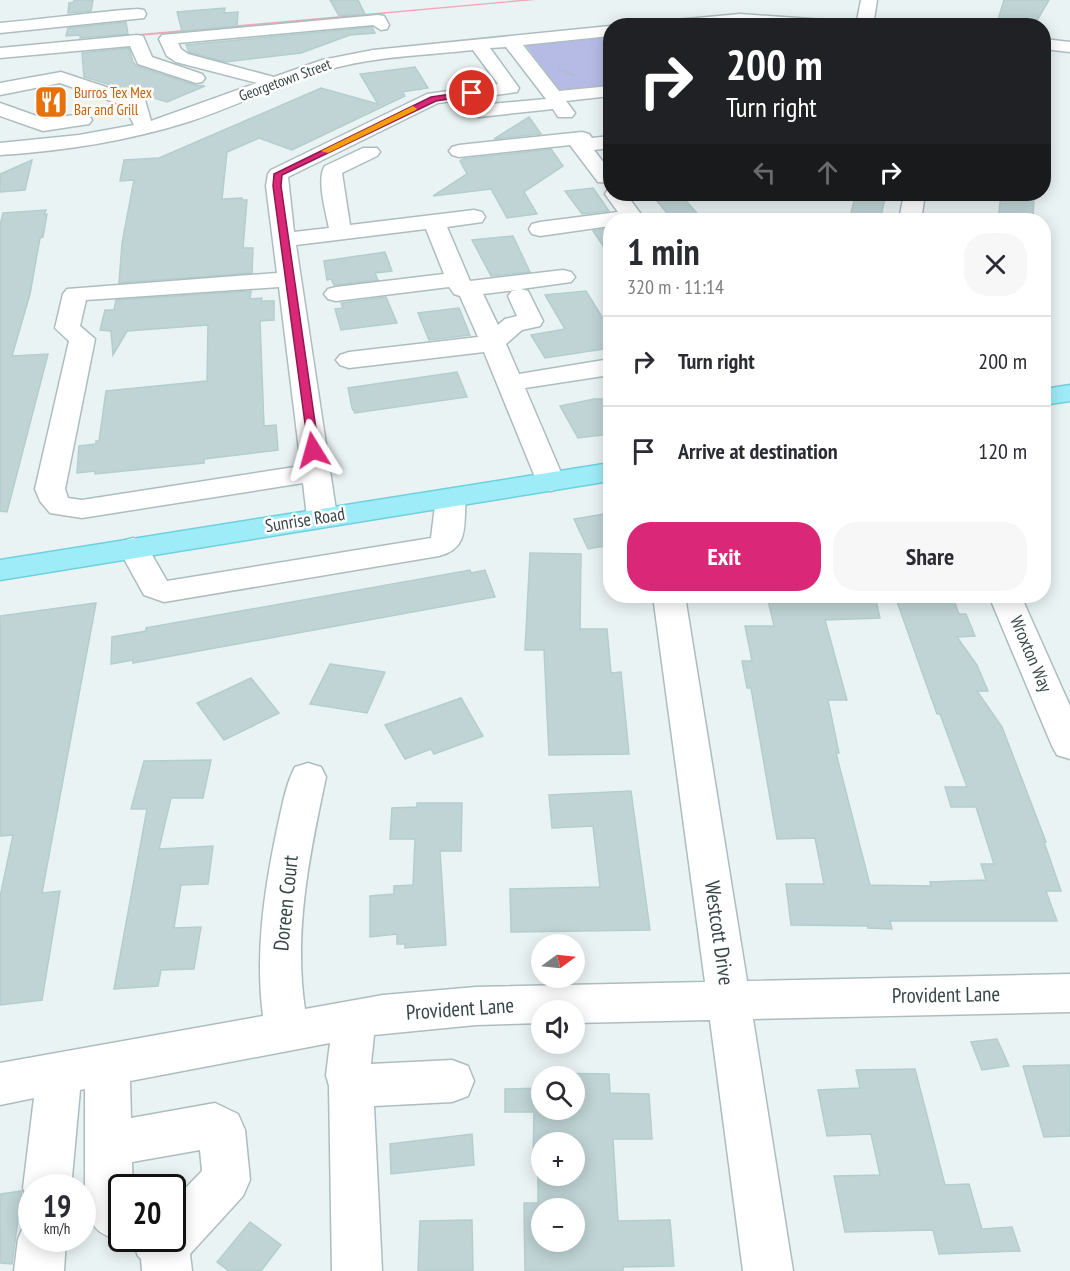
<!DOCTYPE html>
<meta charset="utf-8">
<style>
body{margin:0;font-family:"PT Sans Narrow",sans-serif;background:#f7f7f7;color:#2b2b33;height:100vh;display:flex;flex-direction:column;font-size:22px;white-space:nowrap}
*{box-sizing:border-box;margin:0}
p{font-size:20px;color:#7c7c81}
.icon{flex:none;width:33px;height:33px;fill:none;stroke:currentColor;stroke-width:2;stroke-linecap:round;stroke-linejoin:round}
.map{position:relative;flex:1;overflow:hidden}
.panel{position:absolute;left:603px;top:213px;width:448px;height:390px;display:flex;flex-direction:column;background:#fff;border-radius:24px;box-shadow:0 3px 15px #0003}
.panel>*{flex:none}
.top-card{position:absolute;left:603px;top:18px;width:448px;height:183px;border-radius:24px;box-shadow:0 3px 15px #0003;background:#202124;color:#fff;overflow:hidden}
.needle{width:39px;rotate:75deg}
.fabs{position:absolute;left:531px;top:934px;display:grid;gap:12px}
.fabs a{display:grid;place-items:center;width:54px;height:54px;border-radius:50%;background:#fff;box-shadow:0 3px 15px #0003;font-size:30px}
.speed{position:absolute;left:18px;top:1174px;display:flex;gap:12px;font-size:30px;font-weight:700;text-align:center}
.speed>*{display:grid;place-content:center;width:78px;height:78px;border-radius:50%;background:#fff;box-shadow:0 3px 15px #0003;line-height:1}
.speed small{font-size:15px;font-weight:400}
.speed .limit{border:3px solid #111;border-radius:9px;background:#fff;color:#111}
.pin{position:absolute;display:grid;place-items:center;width:51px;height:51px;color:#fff;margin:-26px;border:3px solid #fff;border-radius:50%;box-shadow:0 2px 6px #0007}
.me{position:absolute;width:66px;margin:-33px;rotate:352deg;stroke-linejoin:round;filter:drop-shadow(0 0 4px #0008)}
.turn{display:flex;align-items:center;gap:21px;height:126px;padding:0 24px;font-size:27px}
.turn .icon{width:78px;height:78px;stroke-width:2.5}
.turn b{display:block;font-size:42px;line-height:51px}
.lanes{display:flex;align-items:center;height:57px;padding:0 24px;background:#0003;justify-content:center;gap:30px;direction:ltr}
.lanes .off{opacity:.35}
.round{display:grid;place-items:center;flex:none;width:63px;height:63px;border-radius:24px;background:#f7f7f7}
.headline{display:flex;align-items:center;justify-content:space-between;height:102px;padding:0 24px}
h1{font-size:36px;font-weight:700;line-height:45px}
.action{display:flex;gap:12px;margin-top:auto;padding:12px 24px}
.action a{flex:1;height:69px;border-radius:24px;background:#db2777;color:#fff;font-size:24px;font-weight:700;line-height:69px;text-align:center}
.action a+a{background:#f7f7f7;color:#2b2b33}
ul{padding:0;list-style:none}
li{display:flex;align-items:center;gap:18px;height:90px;padding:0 24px;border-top:2px solid #e1e1e2}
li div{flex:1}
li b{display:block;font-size:22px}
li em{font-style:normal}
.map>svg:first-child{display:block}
.green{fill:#b5bbe5}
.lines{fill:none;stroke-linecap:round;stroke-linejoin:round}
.stream{fill:#ecaab5;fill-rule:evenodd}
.building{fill:#c0d4d5;stroke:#b3cecf;stroke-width:1.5;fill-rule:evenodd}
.minor-casing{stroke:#adbdbf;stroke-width:3}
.major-casing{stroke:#6ed0dd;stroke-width:3}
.path{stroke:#9fbec0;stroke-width:2;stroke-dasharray:1.5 1.5;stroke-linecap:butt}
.minor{fill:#fff;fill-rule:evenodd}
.major{fill:#9eecf8;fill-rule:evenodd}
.route{fill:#db2777;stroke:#8e194d;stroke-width:1.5}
.slow{fill:#f59e0b}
.labels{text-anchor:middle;stroke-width:5;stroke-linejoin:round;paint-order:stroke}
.far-street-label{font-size:15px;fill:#384747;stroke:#fff}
.far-food-label{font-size:15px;fill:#c56008;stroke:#fff;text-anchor:start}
.street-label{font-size:18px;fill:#384747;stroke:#fff}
.near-street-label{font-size:21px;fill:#384747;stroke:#fff}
</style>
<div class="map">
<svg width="1070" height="1271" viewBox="0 0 1070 1271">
<rect width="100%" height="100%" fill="#eaf3f4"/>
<polygon class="green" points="610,34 610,87 561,92 526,46 530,42"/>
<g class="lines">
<g class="stream">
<polygon points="520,0 536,0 128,37 126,36 128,35"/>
<polygon points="79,40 81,41 81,42 10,48 8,47 10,46"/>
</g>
</g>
<g class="building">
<polygon points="74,0 93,0 91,11 68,13 69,3 74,2"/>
<polygon points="330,0 358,0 365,14 339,16"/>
<polygon points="1004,0 1049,0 1035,24 1029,23 1028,26 1005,26 1005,24 997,23"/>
<polygon points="225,8 224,13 238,12 237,26 182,31 177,12"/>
<polygon points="126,22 128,34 80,38 80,35 66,36 68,28"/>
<polygon points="372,27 375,33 350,35 301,53 225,62 189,52 186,45"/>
<polygon points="129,48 133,62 137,66 195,85 205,86 167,102 84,77 82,53"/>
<polygon points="415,67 428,88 402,92 405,96 292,150 259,138 227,152 222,199 242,198 242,200 247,200 243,248 253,248 252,273 119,283 122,243 134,180 120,181 124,160 159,158 321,88 378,104 360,74"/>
<polygon points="529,117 541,134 494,139"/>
<polygon points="551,149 563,166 524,192 537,214 507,218 491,189 433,196 467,174 460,161 463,159"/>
<polygon points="32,160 25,190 0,192 0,174"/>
<polygon points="593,188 609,211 582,214 565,191"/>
<polygon points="651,194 680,194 703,220 673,220"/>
<polygon points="856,194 886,194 880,220 849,220"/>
<polygon points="1001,194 1034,196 1033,220 998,220"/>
<polygon points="46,210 44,215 47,214 43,237 40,238 30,294 12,356 48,354 7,512 0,511 0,225 3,213"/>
<polygon points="610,228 610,256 593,231"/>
<polygon points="513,236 530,272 491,276 472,240"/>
<polygon points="385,252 392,271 375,273 378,280 334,285 331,279 327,280 324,261"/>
<polygon points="251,291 250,299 262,298 261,301 274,301 274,320 260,321 264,426 276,425 278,450 204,459 204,463 95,474 95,471 77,473 79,446 96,444 96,441 99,441 106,391 207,381 208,325 127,331 113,355 111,331 100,330 105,310 114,310 116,300"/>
<polygon points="586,291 610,330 610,348 545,358 531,335 565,329 545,295"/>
<polygon points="386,297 397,323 341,330 335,309 343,308 341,303"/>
<polygon points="459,308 470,335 429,340 418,313"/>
<polygon points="457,372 467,397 355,413 352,408 348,388"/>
<polygon points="594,399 604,399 610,410 610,434 578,438 560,406"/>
<polygon points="610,513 610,545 588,549 574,519"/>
<polygon points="530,553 581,554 580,629 607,629 611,673 621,672 629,754 549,755 544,650 525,650"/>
<polygon points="470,570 471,573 485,570 495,597 133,663 133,660 111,664 112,637 146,631 146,628"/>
<polygon points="767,596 875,596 880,618 825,620 847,700 828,700 839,753 836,753 870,885 931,886 930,882 986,880 981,864 994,864 976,807 951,807 945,787 967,787 940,714 937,714 895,596 952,596 959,614 966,614 975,636 957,637 977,665 988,691 977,691 1002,727 1046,842 1044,842 1061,891 1046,891 1057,921 890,921 892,929 868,928 868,926 791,925 786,884 824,884 815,838 777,839 751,688 747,688 742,661 752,661 745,626 774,626"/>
<polygon points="96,603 42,893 60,891 42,1000 0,1005 0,897 13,835 0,836 0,616"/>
<polygon points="330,664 385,672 367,713 310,704"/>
<polygon points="251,678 279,713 224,740 197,703"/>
<polygon points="461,698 483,736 434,754 431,749 405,759 385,725"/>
<polygon points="211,760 203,798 171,798 159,849 213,846 208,884 181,885 174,928 201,927 194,969 161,970 158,986 114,989 147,809 131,809 144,761"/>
<polygon points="631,791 650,930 511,932 510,889 600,887 593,826 552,828 549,795"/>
<polygon points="417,803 462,803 461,851 440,851 446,945 405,948 405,944 397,944 397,934 370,937 370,896 394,894 394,886 413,885 415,839 390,839 392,808 417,807"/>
<polygon points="997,1039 1009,1066 982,1070 971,1042"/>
<polygon points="1070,1065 1070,1136 1044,1137 1023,1066"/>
<polygon points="915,1069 945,1185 969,1184 982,1229 1012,1227 1020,1251 939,1254 933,1230 845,1232 834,1176 880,1175 871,1134 827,1136 818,1090 860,1088 856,1070"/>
<path d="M543,1073L609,1074L610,1093L649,1094L652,1139H613L618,1221L670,1220L674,1266L623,1267V1271H525L524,1203H538V1161H533L534,1112H505V1089L542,1088V1110H574V1077H543ZM542,1143H574V1176H542ZM542,1209H574V1242H542Z"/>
<polygon points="472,1134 474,1165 391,1174 390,1144"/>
<polygon points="22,1191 12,1264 0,1263 0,1194"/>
<polygon points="472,1220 473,1271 418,1271 420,1221"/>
<polygon points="250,1222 281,1245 261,1271 229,1271 217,1262"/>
</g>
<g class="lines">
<defs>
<g id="minor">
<polygon points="861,0 877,0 873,26 856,26"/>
<path d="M138,9L144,10L146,14L144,18L0,33V23C47,19 91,12 138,9Z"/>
<polygon points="740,14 839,21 847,26 657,26 665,21"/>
<path d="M378,15L384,16L389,25L387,29L381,30L373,25L178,43L181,49L188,54L274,77L322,60L373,50L610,26V36L523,45L559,91L610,86V96L566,101L575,113L572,117H558L553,109L479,117L472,115L469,111L472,107L479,105L546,99L506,47L490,48L519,88L517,92L438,103L288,177L294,232L329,228C326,213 316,178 325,166L363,148H377L380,152L377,156L342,173L350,225L474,210L482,212L485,217L482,222L447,227L470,281L563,270L571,272L575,277L571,282L521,289L528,291L543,321L540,326L522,330L506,344L519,374L610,359V375L525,388L565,482L561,488L551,491L541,488L537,482L484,352L349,368L340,365L336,360L340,355L349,352L478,337L460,296L454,294L449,287L336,301L328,299L324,294L328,289L336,287L444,274L426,229L296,245L337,517L333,524L322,526L311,524L307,517L303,483L82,518L50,513L40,501L35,489L69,341L55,328L63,294L67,289L277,273L266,186L268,174L271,170L427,94L498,84L473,50C428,55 382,56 338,67C286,80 238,106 188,122C127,141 64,151 0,155V143L79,135L134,125L127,111L128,107L60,83L0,95V83L61,72L145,100L151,121L257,83L176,62L167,56L159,39L162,35ZM279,287L301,466L82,500L68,498L65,489L95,339L80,326L86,300ZM517,290L512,291L508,296L517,316L505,319L498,325L483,294Z"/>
<polygon points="137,35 143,36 152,57 202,74 205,78 202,82 196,83 138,64 130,46 0,58 0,48"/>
<polygon points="1044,39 1070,42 1070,52 1044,49"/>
<polygon points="0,103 45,119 82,114 89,116 92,120 89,124 43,131 0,116"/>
<polygon points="582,132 589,134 592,138 610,136 610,148 594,150 610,171 610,183 598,182 570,145 459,157 452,155 449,151 452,147 459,145"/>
<polygon points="608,189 610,189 610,194 626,194 643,217 641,220 610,220 610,226 540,236 532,234 529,229 532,224 540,222 618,212 605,194"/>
<polygon points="904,194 925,194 921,220 899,220"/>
<path d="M451,489L461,492L466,498C463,525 470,548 439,556L164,602L144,595L118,548L122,541L133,538L144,541L167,581L431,538L436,498L441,492Z"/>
<path d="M653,596H685L747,981L1070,974V1012L753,1019L793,1271H743L710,1020L574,1023V1011H542V1023L476,1025L374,1035L371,1064L452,1060L468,1066L474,1081L468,1096L452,1102L374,1106L382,1271H332L329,1086L326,1075L330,1043L130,1081L131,1118L215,1103L238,1114L245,1130L250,1180L243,1196L190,1254L192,1271H142L141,1259L138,1256L131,1239H172V1202L202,1171L200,1150L132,1162L133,1188H122V1239H130L122,1242C101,1234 94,1231 85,1210V1089L80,1090L71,1188H32L30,1205L23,1188L34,1098L0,1105V1063L263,1016C255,953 264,891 277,829C282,808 285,786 295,767L308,763L321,767L326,777C310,852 293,932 305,1009L383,995L476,987L705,982Z"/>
<polygon points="989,596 1021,596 1070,706 1070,759 1057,755 1052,746"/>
<polygon points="32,1219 32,1239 66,1239 64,1271 14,1271 18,1239 25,1222"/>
</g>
<g id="major">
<polygon points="1070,385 1070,401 1044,405 1044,389"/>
<polygon points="610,463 610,481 0,580 0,560"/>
</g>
</defs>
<use href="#minor" class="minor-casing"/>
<use href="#major" class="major-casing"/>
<polyline class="path" points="559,69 574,75"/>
<use href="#minor" class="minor"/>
<use href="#major" class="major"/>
</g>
<polygon class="route" points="472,91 475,91 475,95 436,101 282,175 281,186 319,450 313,454 309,453 273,186 274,174 431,97"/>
<polygon class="slow" points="413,106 417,109 416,110 328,153 321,151"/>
<defs>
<symbol id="restaurant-square" viewBox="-11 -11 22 22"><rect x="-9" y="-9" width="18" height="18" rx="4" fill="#e8710a" stroke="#fff"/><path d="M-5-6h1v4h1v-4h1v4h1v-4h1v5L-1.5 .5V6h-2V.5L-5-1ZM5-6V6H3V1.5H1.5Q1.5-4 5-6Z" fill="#fff"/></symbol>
</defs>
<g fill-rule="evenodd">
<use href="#restaurant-square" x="32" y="83" width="38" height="38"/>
</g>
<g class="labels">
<g class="far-street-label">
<text transform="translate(285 80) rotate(-20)" y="5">Georgetown Street</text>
</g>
<g class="far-food-label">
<text x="74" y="98">Burros Tex Mex<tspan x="74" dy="17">Bar and Grill</tspan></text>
</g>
<g class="street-label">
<text transform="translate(305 520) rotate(-9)" y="6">Sunrise Road</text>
<text transform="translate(1031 654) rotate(67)" y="6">Wroxton Way</text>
</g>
<g class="near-street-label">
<text transform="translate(286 903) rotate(-84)" y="7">Doreen Court</text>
<text transform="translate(719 933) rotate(82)" y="7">Westcott Drive</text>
<text transform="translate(946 995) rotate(-1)" y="7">Provident Lane</text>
<text transform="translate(460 1009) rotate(-4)" y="7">Provident Lane</text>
</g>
</g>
</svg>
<div class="fabs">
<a><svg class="needle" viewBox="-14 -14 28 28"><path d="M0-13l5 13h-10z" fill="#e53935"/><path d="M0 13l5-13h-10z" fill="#7c7c81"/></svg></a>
<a><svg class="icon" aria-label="sound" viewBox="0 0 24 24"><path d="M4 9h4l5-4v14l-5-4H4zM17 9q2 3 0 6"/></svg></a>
<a><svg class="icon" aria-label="search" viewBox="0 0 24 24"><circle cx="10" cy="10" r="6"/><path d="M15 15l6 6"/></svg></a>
<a>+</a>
<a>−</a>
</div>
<div class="speed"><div>19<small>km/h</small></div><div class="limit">20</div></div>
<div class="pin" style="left:472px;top:93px;background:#d93025"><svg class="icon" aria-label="arrive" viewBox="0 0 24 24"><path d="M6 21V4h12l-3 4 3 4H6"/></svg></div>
<svg class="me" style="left:313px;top:450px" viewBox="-20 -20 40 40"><path d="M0-17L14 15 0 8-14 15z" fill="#db2777" stroke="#fff" stroke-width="4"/></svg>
<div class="top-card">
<div class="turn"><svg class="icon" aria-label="right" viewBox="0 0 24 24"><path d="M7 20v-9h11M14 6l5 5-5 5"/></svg><div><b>200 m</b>Turn right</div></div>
<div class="lanes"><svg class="icon off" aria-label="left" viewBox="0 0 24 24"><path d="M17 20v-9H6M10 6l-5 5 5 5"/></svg><svg class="icon off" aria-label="ahead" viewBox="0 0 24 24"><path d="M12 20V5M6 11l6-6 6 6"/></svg><svg class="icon" aria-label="right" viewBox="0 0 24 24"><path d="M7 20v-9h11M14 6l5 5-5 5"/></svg></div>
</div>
<section class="panel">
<div class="headline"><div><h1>1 min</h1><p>320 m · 11:14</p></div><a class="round"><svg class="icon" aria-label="close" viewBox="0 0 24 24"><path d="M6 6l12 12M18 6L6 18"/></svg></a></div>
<ul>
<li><svg class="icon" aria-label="right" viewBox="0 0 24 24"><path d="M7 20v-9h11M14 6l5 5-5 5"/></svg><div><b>Turn right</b></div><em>200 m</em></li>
<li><svg class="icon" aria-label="arrive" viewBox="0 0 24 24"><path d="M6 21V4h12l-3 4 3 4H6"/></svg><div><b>Arrive at destination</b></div><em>120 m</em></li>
</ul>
<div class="action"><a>Exit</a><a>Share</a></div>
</section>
</div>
